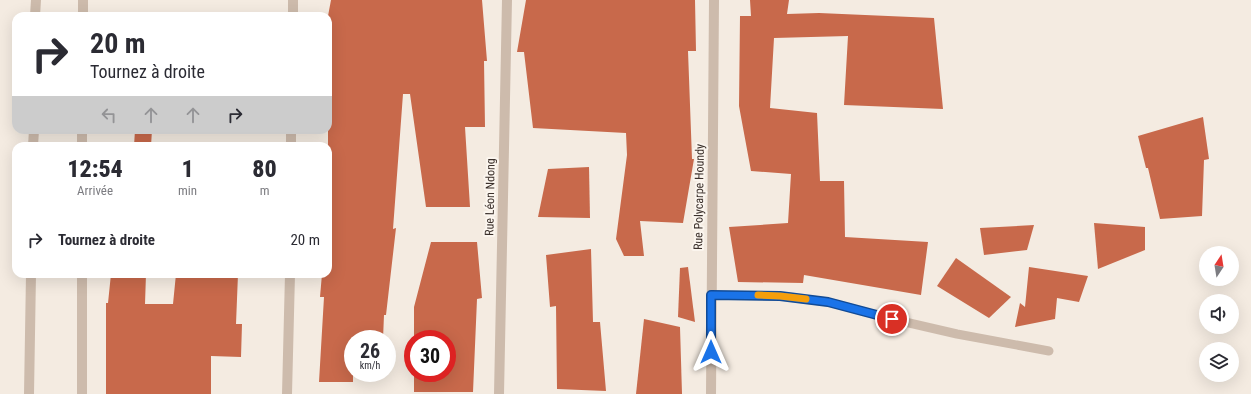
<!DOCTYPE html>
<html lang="fr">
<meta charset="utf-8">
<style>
body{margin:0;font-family:"Roboto Condensed",sans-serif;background:#f2f2f3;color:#2b2b33;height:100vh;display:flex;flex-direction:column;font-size:15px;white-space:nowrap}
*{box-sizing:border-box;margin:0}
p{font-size:13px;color:#7c7c81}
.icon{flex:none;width:22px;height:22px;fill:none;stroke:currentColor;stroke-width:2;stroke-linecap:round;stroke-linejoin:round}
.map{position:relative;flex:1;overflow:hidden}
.sheet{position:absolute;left:12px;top:142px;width:320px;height:136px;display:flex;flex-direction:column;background:#fff;border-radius:12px;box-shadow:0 4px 16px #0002}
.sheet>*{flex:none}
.hud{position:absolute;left:12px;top:12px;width:320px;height:122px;border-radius:12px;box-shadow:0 4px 16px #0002;background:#fff;color:#2b2b33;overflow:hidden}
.needle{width:26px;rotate:12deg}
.controls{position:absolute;left:1199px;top:246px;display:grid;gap:8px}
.controls a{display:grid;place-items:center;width:40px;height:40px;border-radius:50%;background:#fff;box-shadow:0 4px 16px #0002;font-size:20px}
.speed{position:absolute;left:344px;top:330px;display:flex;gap:8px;font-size:20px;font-weight:700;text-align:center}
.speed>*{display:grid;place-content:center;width:52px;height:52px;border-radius:50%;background:#fff;box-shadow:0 4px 16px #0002;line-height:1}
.speed small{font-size:10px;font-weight:400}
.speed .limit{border:6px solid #d22;background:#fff;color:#111}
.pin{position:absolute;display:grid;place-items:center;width:34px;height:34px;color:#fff;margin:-17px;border:2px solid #fff;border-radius:50%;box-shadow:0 1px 4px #0007}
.me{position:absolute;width:44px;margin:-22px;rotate:0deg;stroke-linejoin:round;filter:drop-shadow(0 0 3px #0008)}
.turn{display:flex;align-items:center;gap:14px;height:84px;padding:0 12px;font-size:18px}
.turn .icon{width:52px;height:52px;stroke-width:2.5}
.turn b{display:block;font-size:28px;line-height:34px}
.lanes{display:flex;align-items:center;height:38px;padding:0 12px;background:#0003;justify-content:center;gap:20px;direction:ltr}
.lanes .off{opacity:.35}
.eta{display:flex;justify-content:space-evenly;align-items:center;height:68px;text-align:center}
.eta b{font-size:24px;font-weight:800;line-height:28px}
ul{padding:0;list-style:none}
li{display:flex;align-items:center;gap:12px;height:60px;padding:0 12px}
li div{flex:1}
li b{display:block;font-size:15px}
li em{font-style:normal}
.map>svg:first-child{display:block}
.building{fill:#c8694b}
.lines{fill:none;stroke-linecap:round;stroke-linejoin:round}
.service{stroke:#cdbbac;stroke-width:9}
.minor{stroke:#cdbbac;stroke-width:10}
.route-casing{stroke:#114b97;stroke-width:10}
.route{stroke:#1a73e8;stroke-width:7}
.slow{stroke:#f59e0b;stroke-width:7}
.labels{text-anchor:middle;stroke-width:4;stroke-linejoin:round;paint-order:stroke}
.street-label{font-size:12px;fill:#3b302b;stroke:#fbf5ee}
</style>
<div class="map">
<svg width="1251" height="394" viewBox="0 0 1251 394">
<rect width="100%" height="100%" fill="#f4ebe1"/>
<g class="building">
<polygon points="331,0 482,0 487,61 484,61 485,127 465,127 470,207 426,207 410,94 403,94 393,229 396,228 386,315 384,315 383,339 353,339 353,382 319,382 324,297 320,297 322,274 328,274 328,16"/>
<polygon points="526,0 695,0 696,51 688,51 692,159 694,159 683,223 640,221 644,256 624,256 616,239 627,155 626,133 533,128 524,52 517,52"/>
<polygon points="750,0 789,0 787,14 819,13 934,18 943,109 844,105 848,36 774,38 770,108 817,113 820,181 844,181 845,237 928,242 921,295 804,275 803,283 738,282 729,227 788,223 791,174 751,171 739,106 740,16 751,16"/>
<polygon points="1203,117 1209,159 1204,160 1202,216 1160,219 1148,168 1146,168 1138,136"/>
<polygon points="135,130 152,130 151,146 134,146"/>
<polygon points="589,167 590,218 538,217 548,169"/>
<polygon points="1094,223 1145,227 1145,250 1098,269"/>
<polygon points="1034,225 1027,250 984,255 980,228"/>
<polygon points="431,242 477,242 482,298 477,299 473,392 414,392 414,373 447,373 447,339 414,339 414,307"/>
<polygon points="591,249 593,322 600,322 606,391 557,389 556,306 550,307 546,255"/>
<polygon points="956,258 1011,297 989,318 937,286"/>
<polygon points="688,267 695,322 678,317 680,268"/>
<polygon points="1029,267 1088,276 1079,302 1057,298 1055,319 1015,327 1020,303 1025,307"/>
<polygon points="111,274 146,274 145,304 173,304 176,274 238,274 236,324 242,324 241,357 211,356 211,394 106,394 106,303 108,303"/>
<polygon points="644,319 680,327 682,394 636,394"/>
</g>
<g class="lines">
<polyline class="service" points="711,295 780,296 828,302 892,319 957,334 1049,351"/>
<g class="minor">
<polyline points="35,16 36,0"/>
<polyline points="83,16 83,0"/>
<polyline points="293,16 293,0"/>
<polyline points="33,146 34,130"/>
<polyline points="82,146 82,130"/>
<polyline points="291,146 291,130"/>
<polyline points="82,274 82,394"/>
<polyline points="29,394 31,274"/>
<polyline points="287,394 290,274"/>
<polyline points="499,394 507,0"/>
<polyline points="711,394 714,0"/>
</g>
</g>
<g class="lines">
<defs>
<polyline id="route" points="711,352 711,295 780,296 828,302 892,319"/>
</defs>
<use href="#route" class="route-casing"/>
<use href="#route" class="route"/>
<polyline class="slow" points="758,295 780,296 806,299"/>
</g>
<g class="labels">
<g class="street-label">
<text transform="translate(490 197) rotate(-89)" y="4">Rue Léon Ndong</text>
<text transform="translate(699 197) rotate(-89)" y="4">Rue Polycarpe Houndy</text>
</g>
</g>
</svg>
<div class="controls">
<a><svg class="needle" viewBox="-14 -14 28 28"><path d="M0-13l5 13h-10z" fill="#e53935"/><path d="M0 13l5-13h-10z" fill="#7c7c81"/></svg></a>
<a><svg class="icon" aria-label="sound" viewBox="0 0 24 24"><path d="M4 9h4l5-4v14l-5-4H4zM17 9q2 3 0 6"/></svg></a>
<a><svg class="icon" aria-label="layers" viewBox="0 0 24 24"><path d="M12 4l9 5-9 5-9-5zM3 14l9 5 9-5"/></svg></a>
</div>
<div class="speed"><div>26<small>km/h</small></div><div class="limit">30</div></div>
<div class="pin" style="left:892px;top:319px;background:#d93025"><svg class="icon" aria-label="arrive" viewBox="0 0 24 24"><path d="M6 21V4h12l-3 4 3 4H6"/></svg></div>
<svg class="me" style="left:711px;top:352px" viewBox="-20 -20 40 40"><path d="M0-17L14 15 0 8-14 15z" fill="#1a73e8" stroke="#fff" stroke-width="4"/></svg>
<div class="hud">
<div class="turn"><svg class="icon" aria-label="right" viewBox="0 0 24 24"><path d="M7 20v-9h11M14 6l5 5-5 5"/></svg><div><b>20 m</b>Tournez à droite</div></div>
<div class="lanes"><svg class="icon off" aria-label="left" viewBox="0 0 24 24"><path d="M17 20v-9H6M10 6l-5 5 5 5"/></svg><svg class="icon off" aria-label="ahead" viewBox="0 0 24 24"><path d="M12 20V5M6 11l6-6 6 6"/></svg><svg class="icon off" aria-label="ahead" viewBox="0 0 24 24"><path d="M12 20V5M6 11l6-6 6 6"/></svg><svg class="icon" aria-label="right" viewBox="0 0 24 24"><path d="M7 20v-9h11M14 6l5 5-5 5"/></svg></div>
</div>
<section class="sheet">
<div class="eta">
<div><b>12:54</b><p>Arrivée</p></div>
<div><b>1</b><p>min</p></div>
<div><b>80</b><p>m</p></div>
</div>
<ul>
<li><svg class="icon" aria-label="right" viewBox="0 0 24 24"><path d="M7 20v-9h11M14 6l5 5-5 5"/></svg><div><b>Tournez à droite</b></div><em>20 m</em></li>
</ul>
</section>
</div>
